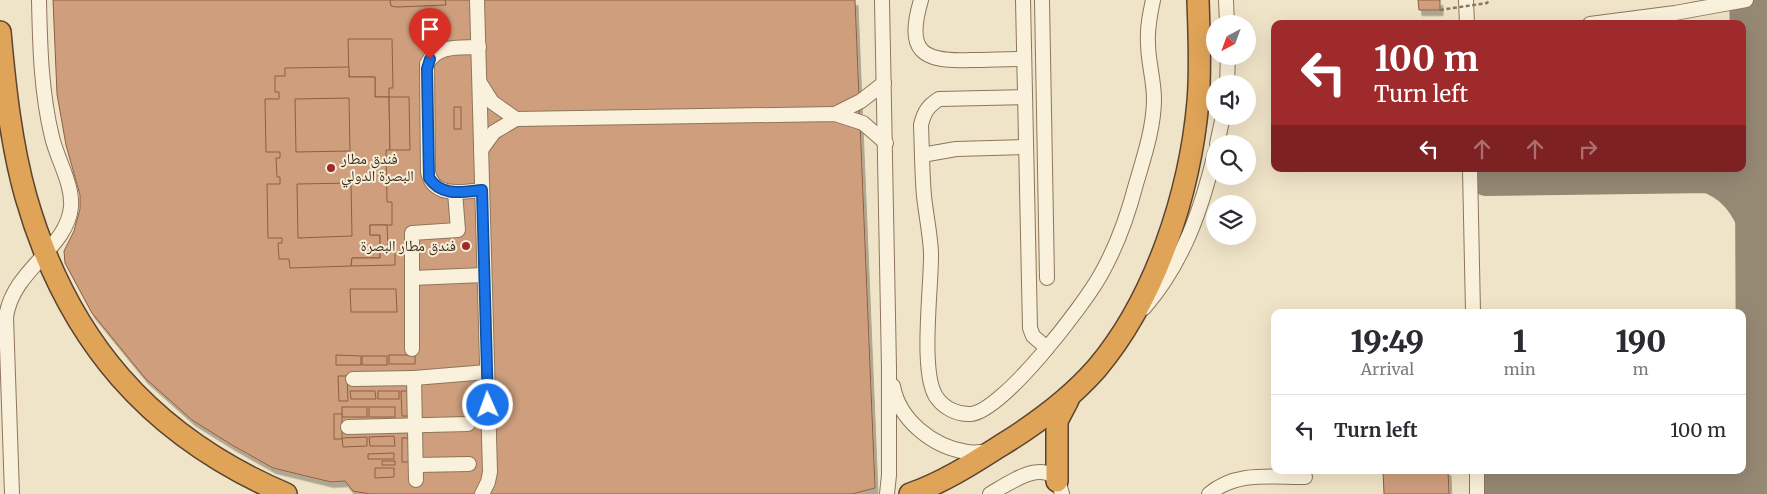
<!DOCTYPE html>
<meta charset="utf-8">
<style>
body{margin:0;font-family:Merriweather,"Noto Naskh Arabic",serif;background:#f2f2f3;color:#2b2b33;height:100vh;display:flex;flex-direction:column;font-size:19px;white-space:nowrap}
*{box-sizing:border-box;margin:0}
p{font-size:16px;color:#7c7c81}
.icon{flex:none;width:28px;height:28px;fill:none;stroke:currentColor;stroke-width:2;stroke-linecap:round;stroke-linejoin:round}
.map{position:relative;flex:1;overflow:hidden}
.panel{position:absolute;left:1271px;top:309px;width:475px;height:165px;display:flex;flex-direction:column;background:#fff;border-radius:10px;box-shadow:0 5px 20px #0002}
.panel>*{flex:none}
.top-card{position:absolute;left:1271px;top:20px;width:475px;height:152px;border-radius:10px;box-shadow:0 5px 20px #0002;background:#9e2a2b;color:#fff;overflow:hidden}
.needle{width:32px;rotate:221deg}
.buttons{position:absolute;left:1206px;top:15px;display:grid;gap:10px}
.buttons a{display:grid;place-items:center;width:50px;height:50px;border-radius:50%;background:#fff;box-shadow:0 5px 20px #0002;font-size:25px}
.pin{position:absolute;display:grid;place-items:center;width:42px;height:42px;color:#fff;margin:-51px -21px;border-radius:50% 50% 50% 0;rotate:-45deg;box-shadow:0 0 5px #0007}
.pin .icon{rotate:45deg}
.me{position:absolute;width:55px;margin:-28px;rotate:358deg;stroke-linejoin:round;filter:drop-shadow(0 0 4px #0008)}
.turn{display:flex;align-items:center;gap:18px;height:105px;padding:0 20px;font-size:22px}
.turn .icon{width:65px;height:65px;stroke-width:2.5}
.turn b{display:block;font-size:35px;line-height:42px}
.lanes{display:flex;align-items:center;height:48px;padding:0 20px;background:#0003;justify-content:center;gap:25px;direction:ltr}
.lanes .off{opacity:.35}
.eta{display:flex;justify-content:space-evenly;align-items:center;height:85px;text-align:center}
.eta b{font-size:30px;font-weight:800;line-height:35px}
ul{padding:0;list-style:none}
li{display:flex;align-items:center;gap:15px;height:70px;padding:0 20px;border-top:1px solid #e1e1e2}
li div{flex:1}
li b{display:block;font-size:19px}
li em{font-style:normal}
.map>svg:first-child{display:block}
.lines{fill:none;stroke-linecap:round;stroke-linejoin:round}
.taxiway{stroke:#968974;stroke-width:38}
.building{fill:#cf9f7d;stroke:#8d5f41;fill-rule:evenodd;filter:url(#shadow)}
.minor-casing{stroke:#8d765c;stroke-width:16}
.highway-casing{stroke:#5b4430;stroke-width:24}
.minor{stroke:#faf1dc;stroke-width:14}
.highway{stroke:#e0a458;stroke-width:21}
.path-bridge{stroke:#8d765c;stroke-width:2.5;stroke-dasharray:4 2.5;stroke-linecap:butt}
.route-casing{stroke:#114b97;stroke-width:12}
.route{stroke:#1a73e8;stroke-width:9}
.poi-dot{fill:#9e2a2b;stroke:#f7eed8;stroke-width:2}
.labels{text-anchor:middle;stroke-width:4;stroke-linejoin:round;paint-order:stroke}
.poi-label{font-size:15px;fill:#3d2e20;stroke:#f7eed8;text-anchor:start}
</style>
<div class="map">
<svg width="1767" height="494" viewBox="0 0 1767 494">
<defs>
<filter id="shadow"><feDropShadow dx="3" dy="5.5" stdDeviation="0" flood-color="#0004"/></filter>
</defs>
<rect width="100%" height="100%" fill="#f0e4c8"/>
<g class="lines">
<g class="taxiway">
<polyline points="1748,0 1754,185 1755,397 1758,494"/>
<path d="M1487,177L1709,174C1731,183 1744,196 1754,218"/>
<polyline points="1493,479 1701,477 1718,480 1738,494"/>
</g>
</g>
<g class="building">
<polygon points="53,0 855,0 875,488 852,494 370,494 353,491 345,481 331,482 273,468 232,445 192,420 145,378 92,313 65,263 64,251 74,231 80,209 80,195 66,145 57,94"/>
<polygon points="390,0 445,0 446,5 397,7 391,6"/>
<polygon points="1418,0 1440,0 1440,10 1419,10"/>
<polygon points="348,39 392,39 393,88 389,88 389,97 375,97 375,77 349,77"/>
<path d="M349,67V77H375V97H389L390,150H386L387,202H392V225H370V235H380V258H352L351,266L290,268L289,259H279L278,243H282V238H268L267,184H280V177H277L276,158H280V152H266L265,99H279V92H275V76H285V68ZM349,98L350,151L296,152L295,99ZM351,183L352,236L298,238L297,184Z"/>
<polygon points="389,97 409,97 410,150 390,150"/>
<rect x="454" y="107" width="7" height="22"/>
<polygon points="370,225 387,225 388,250 395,250 395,265 351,266 352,258 380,258 380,235 370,235"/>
<polygon points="350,289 396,289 397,312 351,312"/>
<polygon points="336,355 361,356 361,365 336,365"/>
<rect x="389" y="355" width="26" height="9"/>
<rect x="362" y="356" width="25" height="9"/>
<polygon points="338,376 347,376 348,401 339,401"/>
<polygon points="350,391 375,391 376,399 351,399"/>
<rect x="378" y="391" width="21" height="8"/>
<polygon points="401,391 410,391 410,416 402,416"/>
<rect x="342" y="407" width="25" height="10"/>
<rect x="369" y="407" width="26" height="10"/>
<rect x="334" y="414" width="8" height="25"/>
<polygon points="394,436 395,446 370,446 369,437"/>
<polygon points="367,437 367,446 343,447 342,438"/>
<rect x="402" y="438" width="9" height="24"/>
<polygon points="394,453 394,459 368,459 368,454"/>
<rect x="382" y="461" width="13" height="4"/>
<polygon points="375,468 394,468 394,477 375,478"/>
<polygon points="1383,470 1448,470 1449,494 1384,494"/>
</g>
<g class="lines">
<defs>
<g id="minor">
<polyline points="477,0 490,472 488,482 482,494"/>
<polyline points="882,0 889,368 889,475 887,494"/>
<path d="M921,0C906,51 921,62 970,60C988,60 1006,59 1024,59"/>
<polyline points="1023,0 1030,328 1033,336 1047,348"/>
<polyline points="1042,0 1047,278"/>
<polyline points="1226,0 1227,24"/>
<polyline points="1466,0 1467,24"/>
<polyline points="1590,24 1675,13 1746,0"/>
<path d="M479,47C460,48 437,44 427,64L428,172C433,198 462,192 482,190"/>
<polyline points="480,83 492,102 516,119"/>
<polyline points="1227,84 1228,56"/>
<path d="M1025,97L939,99C928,106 924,112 921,125C922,149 922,173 924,196C926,215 930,233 931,252C932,284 919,374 937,398C944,408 958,415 971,414C1003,411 1083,306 1100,276C1116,248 1128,215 1136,184C1144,157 1154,127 1154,99C1154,80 1148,62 1148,43C1147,28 1150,14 1153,0"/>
<polyline points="835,114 861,101 884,83"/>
<polyline points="1217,144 1223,116"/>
<polyline points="481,150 494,132 516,119 835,114 863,123 886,143"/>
<polyline points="922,155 956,149 1026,147"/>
<polyline points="1470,169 1473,312"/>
<polyline points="412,278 484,275"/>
<path d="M1144,308C1183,263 1201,211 1215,153"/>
<polyline points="412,349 412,233 458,230 455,192"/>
<polyline points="414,378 487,372"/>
<polyline points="353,379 414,378 416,480"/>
<path d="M893,386C899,420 933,447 967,452C974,453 983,452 990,451"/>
<polyline points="348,427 468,424"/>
<polyline points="416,465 469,464"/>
<polyline points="1477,470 1477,494"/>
<path d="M12,494L6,317C13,269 67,249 71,207C73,184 57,159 52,137C41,92 40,46 39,0"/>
<path d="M990,494C1011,482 1053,451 1062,494"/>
<path d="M1209,494C1236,471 1271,477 1305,477"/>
</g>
<g id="highway">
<path d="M0,32C5,87 11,144 26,197C67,340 150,436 286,494"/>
<polyline points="1057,481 1057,421 1068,400"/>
<path d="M910,494C942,483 972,464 1000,446C1036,424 1070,399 1097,368C1156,298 1190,192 1198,102C1201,68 1199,34 1198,0"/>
</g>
</defs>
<use href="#minor" class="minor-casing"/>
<use href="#highway" class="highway-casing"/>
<use href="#minor" class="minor"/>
<use href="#highway" class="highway"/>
<polyline class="path-bridge" points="1440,10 1487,3 1489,0"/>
</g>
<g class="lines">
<defs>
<path id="route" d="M430,59L427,69L429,178C442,197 462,192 482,190L488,405"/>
</defs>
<use href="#route" class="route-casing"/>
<use href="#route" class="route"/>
</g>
<g class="poi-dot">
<circle cx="331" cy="168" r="5"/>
<circle cx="466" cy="246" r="5"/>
</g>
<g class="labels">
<g class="poi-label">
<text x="341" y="164">فندق مطار<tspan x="341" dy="17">البصرة الدولي</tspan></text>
<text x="456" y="251" text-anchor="end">فندق مطار البصرة</text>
</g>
</g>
</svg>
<div class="buttons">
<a><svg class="needle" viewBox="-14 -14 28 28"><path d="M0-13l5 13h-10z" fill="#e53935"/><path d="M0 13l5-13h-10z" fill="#7c7c81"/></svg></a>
<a><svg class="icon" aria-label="sound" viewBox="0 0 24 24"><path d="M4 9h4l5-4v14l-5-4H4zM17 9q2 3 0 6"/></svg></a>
<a><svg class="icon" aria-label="search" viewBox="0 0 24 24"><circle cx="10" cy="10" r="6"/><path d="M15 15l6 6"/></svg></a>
<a><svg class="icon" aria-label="layers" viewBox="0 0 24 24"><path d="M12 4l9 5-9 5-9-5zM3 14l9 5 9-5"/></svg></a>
</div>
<div class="pin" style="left:430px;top:59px;background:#d93025"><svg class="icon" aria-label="arrive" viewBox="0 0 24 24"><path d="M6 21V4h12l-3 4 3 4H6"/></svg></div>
<svg class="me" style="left:488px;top:405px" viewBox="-20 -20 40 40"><circle r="17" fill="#1a73e8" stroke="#fff" stroke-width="3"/><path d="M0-11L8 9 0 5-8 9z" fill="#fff"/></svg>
<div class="top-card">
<div class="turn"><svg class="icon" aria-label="left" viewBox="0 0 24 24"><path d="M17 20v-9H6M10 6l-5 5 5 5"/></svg><div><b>100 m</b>Turn left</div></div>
<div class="lanes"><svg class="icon" aria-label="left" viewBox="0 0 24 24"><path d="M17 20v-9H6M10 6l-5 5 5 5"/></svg><svg class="icon off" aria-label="ahead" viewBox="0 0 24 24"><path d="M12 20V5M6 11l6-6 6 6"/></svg><svg class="icon off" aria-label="ahead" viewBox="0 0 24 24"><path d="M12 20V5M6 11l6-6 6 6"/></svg><svg class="icon off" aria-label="right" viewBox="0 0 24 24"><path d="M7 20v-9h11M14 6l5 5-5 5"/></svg></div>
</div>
<section class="panel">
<div class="eta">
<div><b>19:49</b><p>Arrival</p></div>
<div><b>1</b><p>min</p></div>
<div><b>190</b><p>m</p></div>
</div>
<ul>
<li><svg class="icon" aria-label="left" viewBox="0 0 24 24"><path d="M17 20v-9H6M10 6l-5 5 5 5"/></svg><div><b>Turn left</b></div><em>100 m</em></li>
</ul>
</section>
</div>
